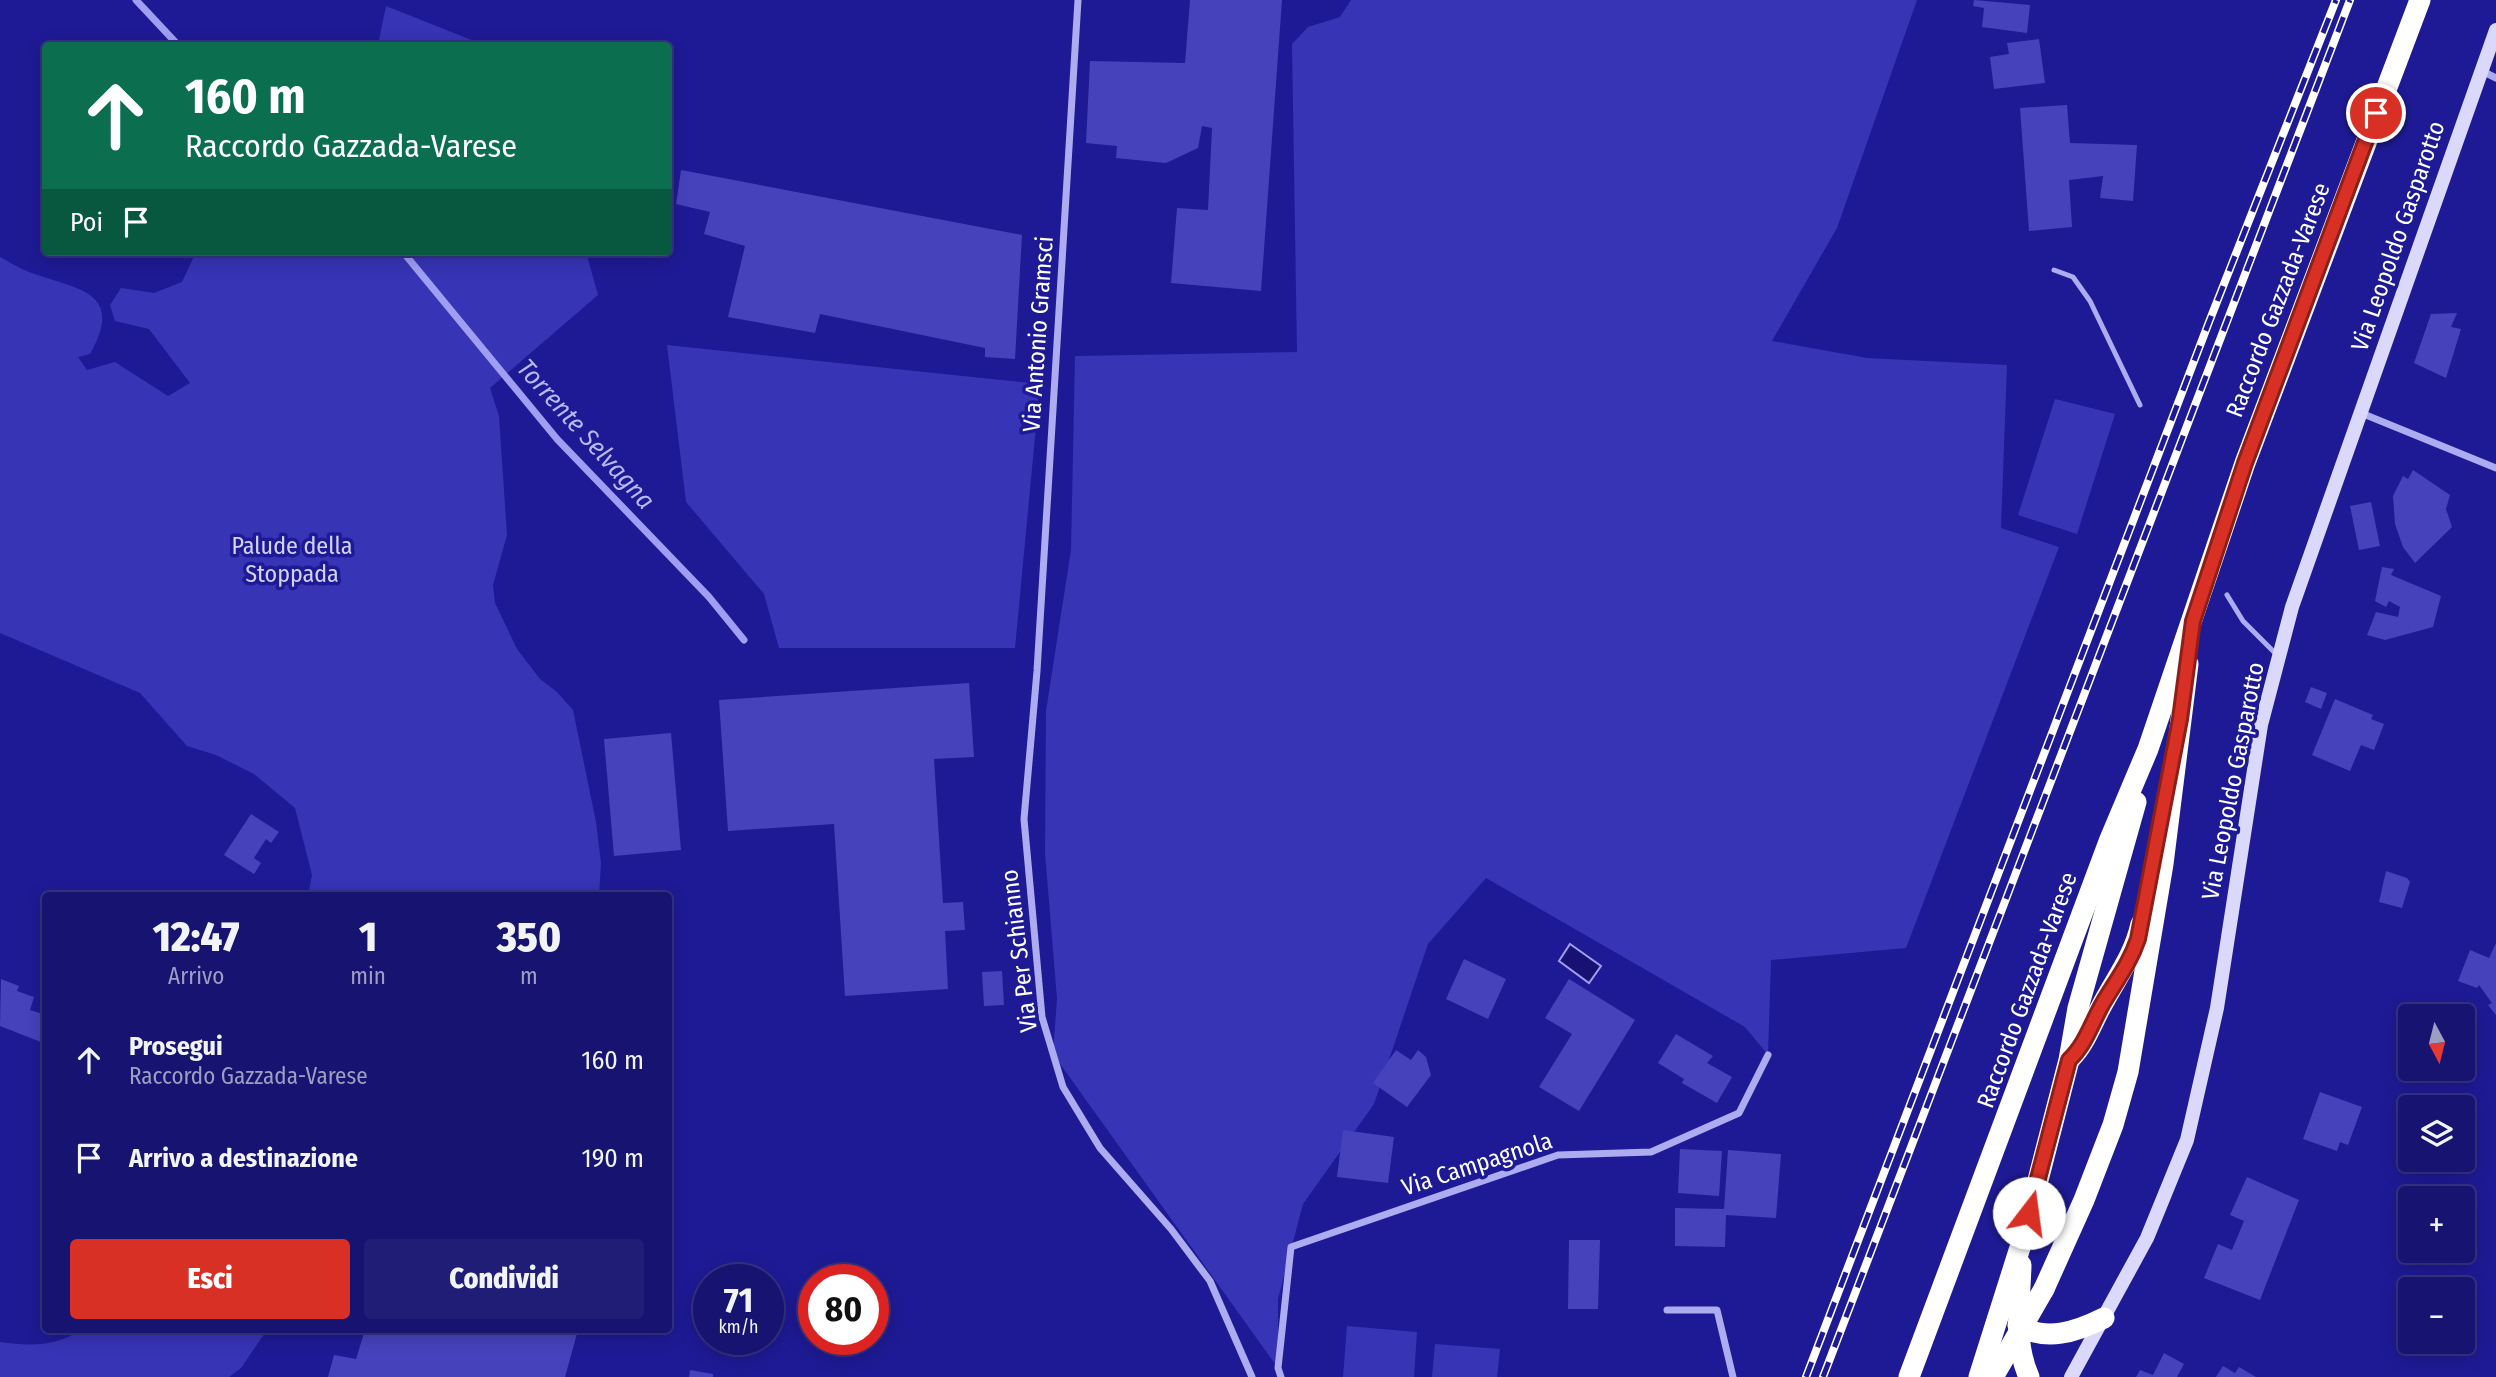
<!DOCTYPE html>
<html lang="it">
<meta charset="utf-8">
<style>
body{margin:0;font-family:"Fira Sans Condensed",sans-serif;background:#1f1d75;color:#f1f3f6;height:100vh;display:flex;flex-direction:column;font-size:26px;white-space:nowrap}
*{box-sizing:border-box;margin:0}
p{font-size:23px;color:#9e9ec3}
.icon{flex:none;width:38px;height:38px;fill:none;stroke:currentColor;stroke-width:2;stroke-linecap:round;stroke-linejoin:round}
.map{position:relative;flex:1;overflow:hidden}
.panel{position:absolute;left:42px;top:892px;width:630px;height:441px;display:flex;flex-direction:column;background:#161470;border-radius:7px;box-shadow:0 4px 18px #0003,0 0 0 2px #353383}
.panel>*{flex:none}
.banner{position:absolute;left:42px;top:42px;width:630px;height:214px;border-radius:7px;box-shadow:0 4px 18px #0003,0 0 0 2px #353383;background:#0b6e4f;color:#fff;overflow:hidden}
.needle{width:46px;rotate:173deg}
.controls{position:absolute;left:2398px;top:1004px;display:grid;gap:14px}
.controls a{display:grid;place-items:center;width:77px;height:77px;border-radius:7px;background:#161470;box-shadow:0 4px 18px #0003,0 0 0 2px #353383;font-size:35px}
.speed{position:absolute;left:693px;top:1264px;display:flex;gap:14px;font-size:35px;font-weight:700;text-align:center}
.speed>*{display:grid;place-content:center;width:91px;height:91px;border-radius:50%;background:#161470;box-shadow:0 4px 18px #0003,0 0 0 2px #353383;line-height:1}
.speed small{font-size:18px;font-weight:400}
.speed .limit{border:10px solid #d22;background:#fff;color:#111}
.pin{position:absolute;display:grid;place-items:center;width:60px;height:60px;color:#fff;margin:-30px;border:4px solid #fff;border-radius:50%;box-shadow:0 2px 7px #0007}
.me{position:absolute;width:77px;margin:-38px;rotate:15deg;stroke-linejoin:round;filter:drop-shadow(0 0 5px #0008)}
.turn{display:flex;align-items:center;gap:24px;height:147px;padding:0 28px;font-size:32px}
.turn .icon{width:91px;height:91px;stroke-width:2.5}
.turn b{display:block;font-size:49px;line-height:60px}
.then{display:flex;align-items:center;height:66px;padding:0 28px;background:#0003;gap:14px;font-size:26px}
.eta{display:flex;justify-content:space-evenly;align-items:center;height:119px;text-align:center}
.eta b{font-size:42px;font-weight:800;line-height:49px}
.button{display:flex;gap:14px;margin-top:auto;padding:14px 28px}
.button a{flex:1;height:80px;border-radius:7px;background:#d93025;color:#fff;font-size:28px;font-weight:800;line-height:80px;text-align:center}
.button a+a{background:#1f1d75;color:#f1f3f6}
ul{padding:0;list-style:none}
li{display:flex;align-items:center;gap:21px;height:98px;padding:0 28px}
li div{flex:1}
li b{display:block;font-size:26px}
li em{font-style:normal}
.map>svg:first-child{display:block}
.green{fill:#3734b6}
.water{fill:#161172;stroke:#9f9ef2;stroke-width:2}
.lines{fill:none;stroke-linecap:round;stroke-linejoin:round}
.stream{stroke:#9f9ef2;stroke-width:7}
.building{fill:#4642bc}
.lane{stroke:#adacf0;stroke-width:5}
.street{stroke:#adacf0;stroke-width:7}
.secondary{stroke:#dbd9fb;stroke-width:14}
.highway{stroke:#fff;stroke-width:21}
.rail-casing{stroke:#fff;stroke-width:8}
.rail{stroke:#1e1a95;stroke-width:5;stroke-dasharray:16;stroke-linecap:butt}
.highway-bridge{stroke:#fff;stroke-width:21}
.route-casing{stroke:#8d1f18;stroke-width:18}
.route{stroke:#d93025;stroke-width:12}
.labels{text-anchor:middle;stroke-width:7;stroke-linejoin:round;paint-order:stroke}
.street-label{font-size:24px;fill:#fff;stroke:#1e1a95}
.park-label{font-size:24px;fill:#d3d2fb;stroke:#1e1a95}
.water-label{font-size:26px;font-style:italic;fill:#b9b8f7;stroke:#1e1a95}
</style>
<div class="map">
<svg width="2496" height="1377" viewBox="0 0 2496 1377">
<rect width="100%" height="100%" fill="#1e1a95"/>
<g class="green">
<polygon points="1351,0 1917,0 1837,228 1772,341 1867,358 2007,365 2001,528 2059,547 1906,948 1771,960 1768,1055 1745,1027 1486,878 1428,944 1374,1104 1303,1204 1278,1299 1278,1368 1053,1054 1057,999 1045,853 1046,711 1071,550 1075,356 1297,352 1292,44 1308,27 1340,17"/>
<polygon points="386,6 484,45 378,45"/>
<path d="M196,252H586L598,295L490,388L499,416L507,535L493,585L495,603L517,649L540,679L557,692L573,710L596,822L601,863L599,896H308L312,875L295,808L254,774L216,755L187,746L140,693L0,633V257C10,262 19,268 29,272C73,289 127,289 90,354L78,357L87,370L115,362L168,396L190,383L149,329L115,321L110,305L121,288L154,293L182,282Z"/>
<polygon points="667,345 1040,384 1015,648 779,648 764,594 686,502"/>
<polygon points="2055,399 2115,414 2077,534 2018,515"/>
<polygon points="1347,1326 1417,1332 1414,1377 1343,1377"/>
<path d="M80,1330H267L241,1368L229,1377H0V1342C28,1346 56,1347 80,1330Z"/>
<polygon points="1435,1344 1500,1349 1497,1377 1432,1377"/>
</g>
<polygon class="water" points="1570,944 1601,966 1589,983 1559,961"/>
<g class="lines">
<g class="stream">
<polyline points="136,0 179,46"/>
<polyline points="403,252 557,439 709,597 744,640"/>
</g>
</g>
<g class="building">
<polygon points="1190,0 1282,0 1261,291 1171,283 1177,208 1208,210 1212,128 1202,126 1198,148 1166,163 1116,158 1117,146 1086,143 1090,61 1185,63"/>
<polygon points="1974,0 2030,5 2027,33 1982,27 1984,8 1973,6"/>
<polygon points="2039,39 2045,83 1994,89 1990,57 2009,54 2007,43"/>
<polygon points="2067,105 2070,143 2137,145 2133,201 2100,198 2103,176 2069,180 2072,227 2029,231 2020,108"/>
<polygon points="681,170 1022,235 1015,359 985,357 985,348 820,314 815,333 728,317 745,246 704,234 710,212 676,204"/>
<polygon points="2457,313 2451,327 2461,329 2446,378 2414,363 2431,314"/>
<polygon points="2413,470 2450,495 2446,509 2452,527 2415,563 2403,547 2395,524 2393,496 2403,476 2408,479"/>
<polygon points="2371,502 2380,546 2359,550 2350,506"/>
<polygon points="2382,567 2394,569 2391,575 2441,596 2433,627 2385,640 2367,635 2376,612 2398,617 2400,607 2389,601 2386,607 2375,601"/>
<polygon points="969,683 974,757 934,759 943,903 963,902 965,930 945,931 948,989 845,996 834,824 728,831 719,700"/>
<polygon points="2311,687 2327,693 2321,709 2305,702"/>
<polygon points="2335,699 2373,715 2371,719 2384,724 2374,750 2361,745 2350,771 2312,755"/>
<polygon points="671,733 681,850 614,856 604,739"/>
<polygon points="251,814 279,832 271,843 266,839 254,858 261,863 254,874 224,855"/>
<polygon points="2386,871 2407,878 2410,882 2402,908 2379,902"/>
<polygon points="2496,943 2496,1015 2488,1005 2492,1003 2479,985 2477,988 2458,981 2470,950 2489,958"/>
<polygon points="1464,959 1506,979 1488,1019 1446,999"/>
<polygon points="1002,971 1004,1005 984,1006 982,972"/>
<polygon points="1,979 19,986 17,991 34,997 30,1010 46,1015 46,1044 0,1026"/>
<polygon points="1569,979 1635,1020 1579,1111 1539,1087 1572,1034 1545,1018"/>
<polygon points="1676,1034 1713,1056 1707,1063 1732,1077 1717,1103 1682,1083 1684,1079 1658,1063"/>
<polygon points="1396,1050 1411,1060 1418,1050 1426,1057 1431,1075 1407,1107 1373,1083"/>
<polygon points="2320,1092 2362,1107 2348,1145 2340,1142 2337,1151 2303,1139"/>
<polygon points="1343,1130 1394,1137 1388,1183 1337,1177"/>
<polygon points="1680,1149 1722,1151 1719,1196 1678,1193"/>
<polygon points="1728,1150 1781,1154 1776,1218 1726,1215 1725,1247 1675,1246 1675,1208 1724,1209"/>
<polygon points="2247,1177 2299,1200 2260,1300 2204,1278 2218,1244 2232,1250 2244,1221 2230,1215"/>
<polygon points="1569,1240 1600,1240 1598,1309 1568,1309"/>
<polygon points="365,1330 578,1330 565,1377 328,1377 334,1355 356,1359"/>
<polygon points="2164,1353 2184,1364 2177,1377 2136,1377 2140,1370 2153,1375"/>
<polygon points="2223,1366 2235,1373 2239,1367 2256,1377 2216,1377"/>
<polygon points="690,1370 713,1374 713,1377 689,1377"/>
</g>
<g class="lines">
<g class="lane">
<polyline points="2054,270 2073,277 2090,301 2140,405"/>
<polyline points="2227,595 2243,621 2276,654"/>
</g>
<g class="street">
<polyline points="1078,0 1037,671 1024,819 1042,1017 1063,1087 1100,1148 1171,1229 1210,1281 1252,1377"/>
<polyline points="2482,71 2496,78"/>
<polyline points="2361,413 2496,468"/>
<polyline points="1667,1310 1717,1310 1733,1377"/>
<polyline points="1281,1377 1278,1368 1291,1247 1558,1155 1651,1152 1739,1113 1768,1055"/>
</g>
<polyline class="secondary" points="2071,1377 2147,1238 2187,1140 2217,1008 2261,725 2292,607 2496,30"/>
<g class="highway">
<path d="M2071,1058C2085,1044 2091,1025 2101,1007C2116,978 2134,956 2141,924"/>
<path d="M2021,1265C2020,1303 2013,1341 2029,1377"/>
<polyline points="2044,1289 2084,1200 2113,1125 2128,1072 2163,864 2188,664"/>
<path d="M2018,1325C2046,1342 2076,1332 2104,1318"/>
<polyline points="1909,1377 2110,839 2148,749 2245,463 2420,0"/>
<polyline points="1979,1377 2023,1238 2069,1060 2078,1008 2136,802"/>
</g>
<defs>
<g id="rail">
<polyline points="1806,1377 2209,322 2336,0"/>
<polyline points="1823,1377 2350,0"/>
</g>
</defs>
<use href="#rail" class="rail-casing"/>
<use href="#rail" class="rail"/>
<polyline class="highway-bridge" points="1993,1377 2044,1289"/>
</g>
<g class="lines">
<defs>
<path id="route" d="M2029,1213L2069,1060C2086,1044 2092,1022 2103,1003C2116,981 2130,963 2138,939L2180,719L2193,621L2245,463L2376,113"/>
</defs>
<use href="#route" class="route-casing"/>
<use href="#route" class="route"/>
</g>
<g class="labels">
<g class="street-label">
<text transform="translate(2398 236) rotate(-71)" y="8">Via Leopoldo Gasparotto</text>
<text transform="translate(2278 300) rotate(-69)" y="8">Raccordo Gazzada-Varese</text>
<text transform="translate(1038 334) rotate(-86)" y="8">Via Antonio Gramsci</text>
<text transform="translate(2233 781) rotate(-79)" y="8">Via Leopoldo Gasparotto</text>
<text transform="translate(1019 951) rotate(-97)" y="8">Via Per Schianno</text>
<text transform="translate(2027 990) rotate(-70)" y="8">Raccordo Gazzada-Varese</text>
<text transform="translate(1477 1164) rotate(-18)" y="8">Via Campagnola</text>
</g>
<g class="park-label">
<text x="292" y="554">Palude della<tspan x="292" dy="28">Stoppada</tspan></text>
</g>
<g class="water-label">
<text transform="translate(586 434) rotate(48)" y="9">Torrente Selvagna</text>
</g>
</g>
</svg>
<div class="controls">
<a><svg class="needle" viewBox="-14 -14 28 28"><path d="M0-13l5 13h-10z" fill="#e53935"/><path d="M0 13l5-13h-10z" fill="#9e9ec3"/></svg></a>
<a><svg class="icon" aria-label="layers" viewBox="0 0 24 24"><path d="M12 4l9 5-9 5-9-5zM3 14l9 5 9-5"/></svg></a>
<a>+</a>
<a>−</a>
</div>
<div class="speed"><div>71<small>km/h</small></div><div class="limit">80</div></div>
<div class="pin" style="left:2376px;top:113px;background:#d93025"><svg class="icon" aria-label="arrive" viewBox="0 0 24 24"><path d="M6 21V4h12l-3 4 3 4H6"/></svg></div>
<svg class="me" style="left:2029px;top:1213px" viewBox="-20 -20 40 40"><circle r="19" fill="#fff"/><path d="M0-13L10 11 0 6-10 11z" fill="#d93025"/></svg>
<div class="banner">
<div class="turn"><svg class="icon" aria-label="ahead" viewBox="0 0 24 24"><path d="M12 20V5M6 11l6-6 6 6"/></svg><div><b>160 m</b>Raccordo Gazzada-Varese</div></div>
<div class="then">Poi<svg class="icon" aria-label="arrive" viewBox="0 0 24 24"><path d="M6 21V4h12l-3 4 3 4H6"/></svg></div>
</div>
<section class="panel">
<div class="eta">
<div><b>12:47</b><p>Arrivo</p></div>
<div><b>1</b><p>min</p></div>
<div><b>350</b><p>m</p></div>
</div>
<ul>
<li><svg class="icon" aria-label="ahead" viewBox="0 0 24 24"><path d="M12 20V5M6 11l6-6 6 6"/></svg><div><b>Prosegui</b><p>Raccordo Gazzada-Varese</p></div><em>160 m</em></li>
<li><svg class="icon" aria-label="arrive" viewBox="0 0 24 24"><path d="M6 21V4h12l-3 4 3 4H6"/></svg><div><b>Arrivo a destinazione</b></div><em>190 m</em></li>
</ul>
<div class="button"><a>Esci</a><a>Condividi</a></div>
</section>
</div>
